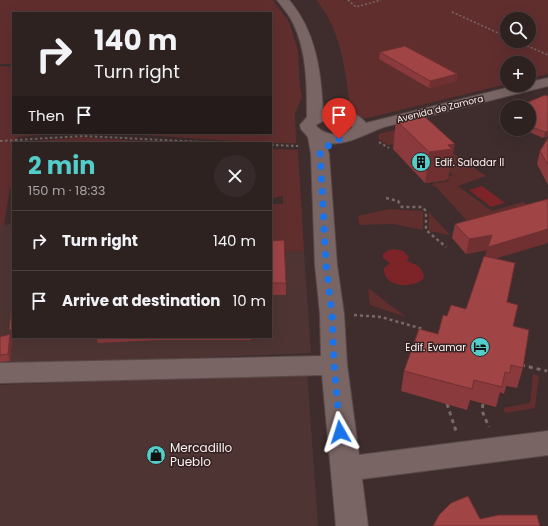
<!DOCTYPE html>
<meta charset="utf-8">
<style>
body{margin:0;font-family:Poppins,sans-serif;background:#362a2a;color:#f1f3f6;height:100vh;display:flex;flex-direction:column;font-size:15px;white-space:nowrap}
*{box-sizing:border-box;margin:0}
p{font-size:13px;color:#a7a4a5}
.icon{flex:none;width:22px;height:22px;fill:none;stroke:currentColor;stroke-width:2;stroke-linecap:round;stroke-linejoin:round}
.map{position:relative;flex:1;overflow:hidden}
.details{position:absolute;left:12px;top:142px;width:260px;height:196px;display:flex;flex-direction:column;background:#2e2221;border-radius:0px;box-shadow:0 4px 16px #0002,0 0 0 1px #493f3f}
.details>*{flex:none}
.banner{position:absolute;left:12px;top:12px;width:260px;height:122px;border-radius:0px;box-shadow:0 4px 16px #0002,0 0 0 1px #493f3f;background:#2e2221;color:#f1f3f6;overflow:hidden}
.tools{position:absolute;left:500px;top:12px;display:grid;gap:8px}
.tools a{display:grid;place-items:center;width:36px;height:36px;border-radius:50%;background:#2e2221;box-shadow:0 4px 16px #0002,0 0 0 1px #493f3f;font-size:20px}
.pin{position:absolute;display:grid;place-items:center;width:34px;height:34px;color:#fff;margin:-41px -17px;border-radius:50% 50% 50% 0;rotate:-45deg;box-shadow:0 0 4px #0007}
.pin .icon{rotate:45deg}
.me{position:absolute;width:44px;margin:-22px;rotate:354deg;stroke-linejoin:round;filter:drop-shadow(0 0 3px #0008)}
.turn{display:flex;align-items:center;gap:14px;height:84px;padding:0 16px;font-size:18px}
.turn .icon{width:52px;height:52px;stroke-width:2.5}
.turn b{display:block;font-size:28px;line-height:34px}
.then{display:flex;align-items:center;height:38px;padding:0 16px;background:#0003;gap:8px;font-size:15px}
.round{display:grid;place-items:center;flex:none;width:42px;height:42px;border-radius:21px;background:#362a2a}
.headline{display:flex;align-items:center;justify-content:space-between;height:68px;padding:0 16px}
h1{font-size:24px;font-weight:700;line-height:30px;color:#53cdc9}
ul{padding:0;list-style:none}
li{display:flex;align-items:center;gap:12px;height:60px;padding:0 16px;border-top:1px solid #493f3f}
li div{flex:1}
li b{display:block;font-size:15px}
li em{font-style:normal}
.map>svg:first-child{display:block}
.built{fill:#4e3534}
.green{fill:#612e2e;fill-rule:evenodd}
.water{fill:#7d2429}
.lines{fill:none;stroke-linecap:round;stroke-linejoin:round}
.minor-casing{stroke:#594a49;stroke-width:2}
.path-far3{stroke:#786867;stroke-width:1.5;stroke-dasharray:2 2;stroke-linecap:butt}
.path-far2{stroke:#786867;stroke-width:2;stroke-dasharray:2.5 2.5;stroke-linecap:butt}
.path-far1{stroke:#786867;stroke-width:2.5;stroke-dasharray:3 3;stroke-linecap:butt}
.path{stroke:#786867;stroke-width:3;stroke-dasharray:4 4;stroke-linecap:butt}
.minor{fill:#796564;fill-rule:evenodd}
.wall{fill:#8a3a3c}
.shaded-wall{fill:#703031}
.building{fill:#a04446;stroke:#703031}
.route{stroke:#1a73e8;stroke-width:7;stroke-dasharray:0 12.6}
.labels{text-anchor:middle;stroke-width:3;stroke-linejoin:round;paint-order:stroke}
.far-street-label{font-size:9px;fill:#fef2f1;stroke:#342322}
.poi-label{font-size:10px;fill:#fef2f1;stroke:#342322;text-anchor:start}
.near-poi-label{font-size:12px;fill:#fef2f1;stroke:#342322;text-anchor:start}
</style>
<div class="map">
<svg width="548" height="526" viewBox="0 0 548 526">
<rect width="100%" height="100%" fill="#3e2d2c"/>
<g class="built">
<polygon points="13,224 13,337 271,337 271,252 304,251 311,353 0,366 0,225"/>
<polygon points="307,372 318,526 0,526 0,385"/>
</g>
<g class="green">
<polygon points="0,0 273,0 289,22 298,51 300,87 302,97 295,114 296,143 266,143 128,134 271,133 271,13 13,13 13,64 0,64"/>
<path d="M316,0H548V74L529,79V63H507V84L368,118H364L351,115V112C345,73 343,32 316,0ZM507,19H529V41H507Z"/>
<polygon points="0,66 13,67 13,133 67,133 18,137 17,143 81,137 167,143 13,143 13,187 10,187 4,225 0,225"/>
<polygon points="413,125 486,176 458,186 492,211 523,202 541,215 470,224 436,187 432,185 434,183 449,181 447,176 453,175 422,145 411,141 388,145 378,139 379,134"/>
<polygon points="271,149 298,150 304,251 271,252 271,204 283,204 283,196 271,199"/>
<polygon points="389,209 423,211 423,230 393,224 359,225 358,216"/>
<polygon points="429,212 450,235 429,231"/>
<polygon points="368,288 406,317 370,305"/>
<polygon points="533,374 539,376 535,408 505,413 503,408 530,403"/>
</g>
<g class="water">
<polygon points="482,186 505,203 491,207 469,190"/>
<path d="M394,249L403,251L409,257L407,261C416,264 423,267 424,278C414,289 383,288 384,268L390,263L383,258V254L389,250Z"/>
</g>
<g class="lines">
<defs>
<path id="minor" d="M277,0H289C316,31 321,72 323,111C337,109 357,111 366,123L518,85H529V82L548,78V86L384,127C364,134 348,146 326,143L329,154L337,265L344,314L347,365L359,455L548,431V455L362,479L368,526H336L322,375L0,383V363L321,356L320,314L315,265L311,154L308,137L301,129L300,125L307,117C307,86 307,51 293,23C289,14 283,8 277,0ZM330,120L343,121L352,126V128C341,137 327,136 317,127L316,125L323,121Z"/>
</defs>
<use href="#minor" class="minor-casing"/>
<g class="path-far3">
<polyline points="348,0 356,7 381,0"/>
<polyline points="452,12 507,37"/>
<polyline points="516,41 548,55"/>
</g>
<g class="path-far2">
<polyline points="0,141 83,136 223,143"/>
<polyline points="379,142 389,148"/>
<polyline points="271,145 298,146"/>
</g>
<g class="path-far1">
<polyline points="386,198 398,201 402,207 422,207 426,211 426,230 446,247"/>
<polyline points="354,315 381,317 423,329"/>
</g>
<g class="path">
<polyline points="521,365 547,371"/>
<polyline points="447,404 456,431"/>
<polyline points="483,404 482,411 489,427"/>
</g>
<use href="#minor" class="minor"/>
</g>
<g class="wall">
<polygon points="380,52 457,74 456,81 429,88 379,59"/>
<polygon points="529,107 548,136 543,138 522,129 529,129"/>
<polygon points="507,111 507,122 499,119 501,114"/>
<polygon points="424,116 449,174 448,175 447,180 425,183 393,149 396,120"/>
<polygon points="548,138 548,185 537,164 540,151"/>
<polygon points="548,199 495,259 513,326 523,368 517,388 506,386 504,394 500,392 496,407 470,400 467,410 401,391 404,371 438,334 447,316 466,309 486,257 487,250 466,254 452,238 455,224"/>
<polygon points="271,241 286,283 286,295 271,295"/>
<polygon points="10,334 12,340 10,361 0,362 0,337"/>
<polygon points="96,337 251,337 251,340 160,340 98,343"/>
</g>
<g class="shaded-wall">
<polygon points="457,74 456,81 429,88 430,81"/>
<polygon points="548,131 548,136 543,138 545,132"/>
<polygon points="455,144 449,174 448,175 447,180 425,183 429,152 448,145"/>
<polygon points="548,229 548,243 484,262 487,250 466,254 469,239 492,235"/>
<polygon points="13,329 13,336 11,336 9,330"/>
<polygon points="10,334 12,340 10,361 8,354"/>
</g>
<g class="building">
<polygon points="405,46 457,74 430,81 380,52"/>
<polygon points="545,95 548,96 548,131 545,132 529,126 529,107 517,107"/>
<polygon points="507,111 507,116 501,114"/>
<polygon points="424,116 455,144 448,145 452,149 429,152 396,120"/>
<polygon points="548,138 548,165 540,151"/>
<polygon points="548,199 548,229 488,247 492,235 469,239 455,224"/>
<polygon points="284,240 286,283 271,283 271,241"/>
<polygon points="484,256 515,263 507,302 518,305 513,326 529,330 523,368 511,365 510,373 505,372 502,387 474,380 472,389 404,371 419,329 438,334 443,315 447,316 451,305 466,309"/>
<polygon points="13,293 13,329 9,330"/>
<polygon points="10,334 8,354 0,355 0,337"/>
<polygon points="468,496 480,519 499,515 537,515 540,526 433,526 439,515 451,503"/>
</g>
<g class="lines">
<polyline class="route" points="339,139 320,151 326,265 332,314 334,365 340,432"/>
</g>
<defs>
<symbol id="building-disc" viewBox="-11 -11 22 22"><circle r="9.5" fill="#53cdc9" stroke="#342322"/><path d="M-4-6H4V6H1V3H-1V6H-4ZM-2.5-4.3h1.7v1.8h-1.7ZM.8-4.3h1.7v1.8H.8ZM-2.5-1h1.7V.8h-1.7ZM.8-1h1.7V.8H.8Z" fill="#111"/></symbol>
<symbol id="hotel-disc" viewBox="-11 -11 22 22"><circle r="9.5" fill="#53cdc9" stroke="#342322"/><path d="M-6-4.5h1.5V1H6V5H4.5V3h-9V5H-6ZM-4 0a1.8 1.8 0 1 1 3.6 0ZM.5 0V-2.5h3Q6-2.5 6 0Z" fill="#111"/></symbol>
<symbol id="shop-disc" viewBox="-11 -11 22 22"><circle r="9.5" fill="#53cdc9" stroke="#342322"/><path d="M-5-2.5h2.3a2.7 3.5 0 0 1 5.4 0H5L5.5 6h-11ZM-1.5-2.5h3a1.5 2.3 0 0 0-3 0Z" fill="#111"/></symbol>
</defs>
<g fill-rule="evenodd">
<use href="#building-disc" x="410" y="151" width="22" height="22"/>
<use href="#hotel-disc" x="469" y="336" width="22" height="22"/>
<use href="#shop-disc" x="145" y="444" width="22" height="22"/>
</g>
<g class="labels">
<g class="far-street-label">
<text transform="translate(440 109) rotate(-14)" y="3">Avenida de Zamora</text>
</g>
<g class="poi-label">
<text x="435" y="166">Edif. Saladar II</text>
<text x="466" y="351" text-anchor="end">Edif. Evamar</text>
</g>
<g class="near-poi-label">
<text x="170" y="452">Mercadillo<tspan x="170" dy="14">Pueblo</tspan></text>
</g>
</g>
</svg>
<div class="tools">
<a><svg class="icon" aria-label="search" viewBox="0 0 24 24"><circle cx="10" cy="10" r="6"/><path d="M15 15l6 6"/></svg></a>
<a>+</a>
<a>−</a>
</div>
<div class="pin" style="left:339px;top:139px;background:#d93025"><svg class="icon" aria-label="arrive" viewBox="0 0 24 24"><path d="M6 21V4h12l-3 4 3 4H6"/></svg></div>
<svg class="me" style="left:340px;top:432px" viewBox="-20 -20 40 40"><path d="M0-17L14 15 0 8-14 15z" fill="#1a73e8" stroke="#fff" stroke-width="4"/></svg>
<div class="banner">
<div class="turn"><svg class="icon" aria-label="right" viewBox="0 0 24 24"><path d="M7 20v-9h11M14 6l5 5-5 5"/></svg><div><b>140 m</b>Turn right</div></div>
<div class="then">Then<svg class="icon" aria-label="arrive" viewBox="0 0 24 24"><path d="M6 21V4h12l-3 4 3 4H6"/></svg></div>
</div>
<section class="details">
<div class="headline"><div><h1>2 min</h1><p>150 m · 18:33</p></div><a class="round"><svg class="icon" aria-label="close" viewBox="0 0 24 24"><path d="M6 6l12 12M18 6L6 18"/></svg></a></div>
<ul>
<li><svg class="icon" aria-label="right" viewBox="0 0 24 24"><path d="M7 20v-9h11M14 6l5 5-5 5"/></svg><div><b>Turn right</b></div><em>140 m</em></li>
<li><svg class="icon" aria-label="arrive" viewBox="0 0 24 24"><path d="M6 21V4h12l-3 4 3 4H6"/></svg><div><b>Arrive at destination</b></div><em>10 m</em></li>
</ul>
</section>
</div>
